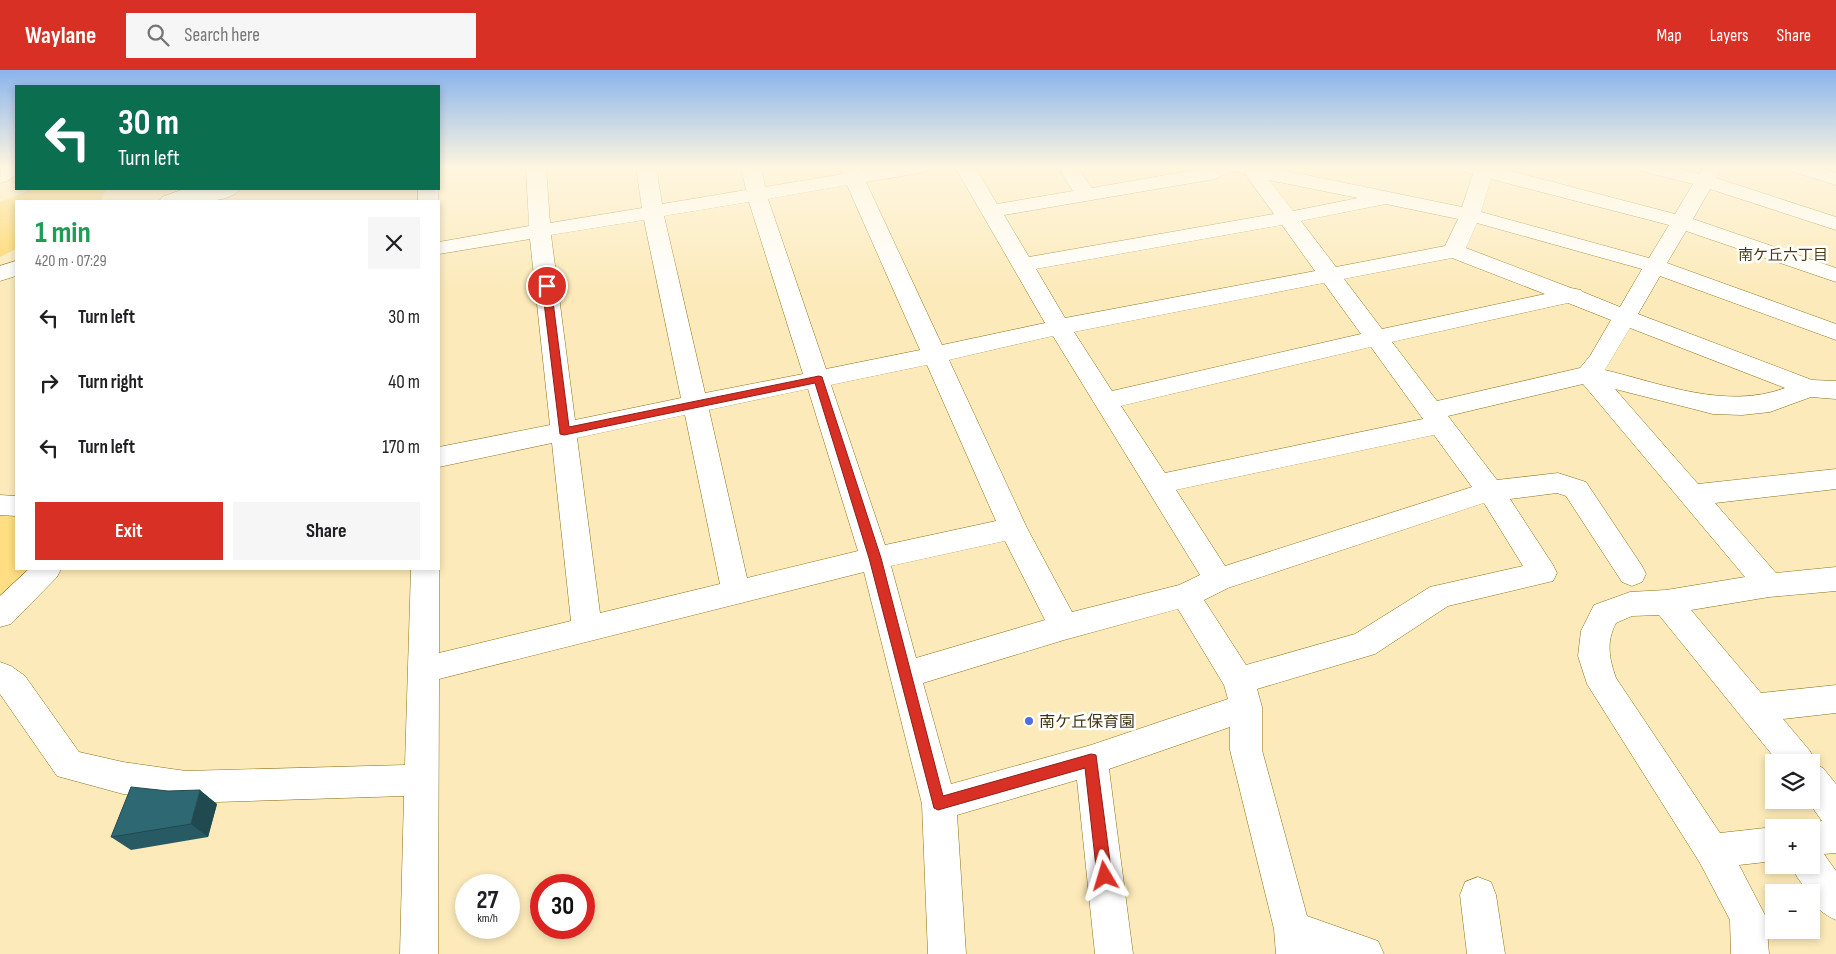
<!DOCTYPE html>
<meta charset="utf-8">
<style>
body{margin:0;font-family:"Sofia Sans Condensed","Noto Sans JP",sans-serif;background:#f6f6f6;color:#202124;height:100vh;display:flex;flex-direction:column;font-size:19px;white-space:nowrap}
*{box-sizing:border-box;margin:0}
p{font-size:16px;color:#757577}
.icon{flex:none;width:28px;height:28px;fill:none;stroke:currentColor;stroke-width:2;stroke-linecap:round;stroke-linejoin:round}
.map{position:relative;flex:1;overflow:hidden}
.panel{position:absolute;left:15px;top:130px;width:425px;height:370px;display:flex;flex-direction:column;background:#fff;border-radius:0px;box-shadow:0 2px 8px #0003}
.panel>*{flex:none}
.guide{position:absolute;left:15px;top:15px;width:425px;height:105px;border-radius:0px;box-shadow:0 2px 8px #0003;background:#0b6e4f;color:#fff;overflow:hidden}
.controls{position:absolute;left:1765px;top:684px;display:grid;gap:10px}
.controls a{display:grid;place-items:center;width:55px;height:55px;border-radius:0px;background:#fff;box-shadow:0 2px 8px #0003;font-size:25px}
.speed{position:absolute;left:455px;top:804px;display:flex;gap:10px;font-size:25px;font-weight:700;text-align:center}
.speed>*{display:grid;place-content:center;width:65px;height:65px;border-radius:50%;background:#fff;box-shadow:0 2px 8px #0003;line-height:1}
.speed small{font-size:12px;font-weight:400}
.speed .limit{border:8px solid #d22;background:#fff;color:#111}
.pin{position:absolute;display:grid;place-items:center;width:42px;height:42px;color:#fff;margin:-21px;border:2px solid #fff;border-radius:50%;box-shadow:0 1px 5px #0007}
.me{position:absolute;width:55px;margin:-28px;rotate:353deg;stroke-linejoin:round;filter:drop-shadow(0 0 4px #0008)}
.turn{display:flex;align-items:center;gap:18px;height:105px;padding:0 20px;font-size:22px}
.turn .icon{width:65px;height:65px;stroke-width:2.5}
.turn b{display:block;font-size:35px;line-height:42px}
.round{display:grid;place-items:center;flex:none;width:52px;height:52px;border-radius:0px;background:#f6f6f6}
.overview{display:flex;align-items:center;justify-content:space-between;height:85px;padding:0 20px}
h1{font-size:30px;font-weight:700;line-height:38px;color:#1e9e55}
.action{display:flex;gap:10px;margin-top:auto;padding:10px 20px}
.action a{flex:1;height:58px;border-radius:0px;background:#d93025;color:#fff;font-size:20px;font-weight:700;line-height:58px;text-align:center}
.action a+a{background:#f6f6f6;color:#202124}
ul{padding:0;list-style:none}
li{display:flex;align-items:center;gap:15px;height:65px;padding:0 20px}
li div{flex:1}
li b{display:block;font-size:19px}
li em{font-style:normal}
header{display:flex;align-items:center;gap:30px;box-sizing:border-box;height:70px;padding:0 25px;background:#d93025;color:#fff}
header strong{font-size:24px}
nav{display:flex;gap:28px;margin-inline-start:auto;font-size:18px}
.search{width:350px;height:45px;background:#f6f6f6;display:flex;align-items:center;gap:12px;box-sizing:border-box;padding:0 18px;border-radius:0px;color:#757577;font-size:19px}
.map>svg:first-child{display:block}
.built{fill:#ffdd82}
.green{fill:#fdd35f}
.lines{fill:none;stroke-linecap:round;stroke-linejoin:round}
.minor-casing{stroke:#8c7016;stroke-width:1}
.major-casing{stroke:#8c7016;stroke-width:1}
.minor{fill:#fff;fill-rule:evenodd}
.major{fill:#fff;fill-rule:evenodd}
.wall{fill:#285a63}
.shaded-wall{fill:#204a50}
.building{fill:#2e6973;stroke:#204a50}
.route{fill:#d93025;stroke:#8d1f18}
.poi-dot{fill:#4f6ce0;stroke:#fff;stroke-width:2}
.labels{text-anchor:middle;stroke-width:5;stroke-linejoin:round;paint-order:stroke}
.far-neighbourhood-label{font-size:15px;fill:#4a3b0e;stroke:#fff}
.poi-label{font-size:16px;fill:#413412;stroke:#fff;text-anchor:start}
</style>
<header>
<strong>Waylane</strong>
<div class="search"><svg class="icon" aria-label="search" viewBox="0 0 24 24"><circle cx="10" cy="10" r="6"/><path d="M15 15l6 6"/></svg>Search here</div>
<nav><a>Map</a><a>Layers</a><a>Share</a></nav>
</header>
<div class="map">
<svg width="1836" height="884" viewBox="0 0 1836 884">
<rect width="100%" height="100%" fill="#fceaba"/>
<polygon class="built" points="0,439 16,439 16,499 36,499 0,533"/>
<polygon class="green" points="27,119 106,119 101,131 16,131 16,179 0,187 0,132 24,123"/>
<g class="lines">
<defs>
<g id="minor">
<polygon points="1,97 16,97 16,105 7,111 0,113"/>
<path d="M526,97H546L550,153L642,138L636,97H656L662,134L746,120L741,97H761L765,117L843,104L840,97H860L861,101L883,97H930L927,101L920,103L866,112L942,275L1045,253L955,97H975L997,134L1073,121L1057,97H1077L1092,118L1211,97H1267L1462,137L1473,104L1461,101L1458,97H1495L1675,144L1693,114L1641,101L1638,97H1673L1699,104L1703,97H1723L1716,108L1836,147V160L1710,119L1693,149L1836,198V212L1686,161L1667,193L1836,254V270L1660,206L1638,244L1812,310L1836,311V329L1811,327L1770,342L1742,345L1713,344L1615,319L1698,414L1836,399V419L1715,433L1776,503L1836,497V521L1769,527L1691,540L1761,623L1836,615V643L1783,649L1810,681L1815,692L1814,694L1823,698L1836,714V783L1824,784L1836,801V850C1825,845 1811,836 1811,822H1808L1797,807L1792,795H1811V758L1799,757L1811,752L1822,751L1807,730H1811V692H1778L1659,545L1632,546L1616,553C1606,572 1609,588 1616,608L1720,763L1774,757L1776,758H1774V791L1739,795L1766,847L1769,884H1731L1730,850L1700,793L1587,614L1578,586L1581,561L1594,535L1630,522L1666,520L1745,507L1583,314L1448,346L1497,410L1558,403L1586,412L1642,496L1646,504L1642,512L1632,516L1622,512L1566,426L1557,423L1510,429L1553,495L1557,503L1553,511L1448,536L1375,584L1257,619L1262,637V680L1307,846L1378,871L1384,884H1276L1274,859L1230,680V657L1109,699L1133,884H1095L1077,710L957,745L966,884H928L922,734L864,502L439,609L438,884H400L404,726L186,733L123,724L57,706L0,624V592L11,596L25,606L79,682L123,692L186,701L405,695L411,499H439V583L571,551L552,373L439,397V377L550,355L530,169L439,184V172L529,156ZM1233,101L1245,104L1274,144L1029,187L1004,145L1215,109ZM1491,109L1669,155L1649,188L1481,142ZM1269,110L1358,128L1293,141ZM847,115L920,280L826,299L768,129ZM749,132L803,304L705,323L664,146ZM1386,134L1458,149L1445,176L1336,197L1301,151ZM644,150L681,328L575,350L551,165ZM1477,153L1642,199L1620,237L1583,222L1581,220L1571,218L1466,178ZM1282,155L1315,201L1065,248L1036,199ZM1452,188L1545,224L1382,259L1344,209ZM1324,213L1361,264L1112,321L1074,262ZM1568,233L1611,250L1590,286L1580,298L1437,331L1392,272ZM1630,258L1785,318C1726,340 1663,314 1605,300ZM1053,266L1200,505L1179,515L1072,542L1027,458L949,290ZM1371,277L1423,349L1165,403L1121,336ZM927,295L996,451L885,475L831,315ZM808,319L858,481L747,508L709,340ZM685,345L720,514L600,543L577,368ZM1434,365L1472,417L1225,496L1176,420ZM1484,433L1523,496L1430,517L1355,564L1246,595L1204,530L1228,518ZM1005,471L1045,550L916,588L891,496ZM1178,539L1224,615L1228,629L1091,675L951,714L923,613L1064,570Z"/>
<polygon points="1788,97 1819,97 1836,103 1836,115 1791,101"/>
<rect x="418" y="119" width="20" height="12"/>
<polygon points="0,425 16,426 16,446 0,445"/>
<polygon points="29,499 61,499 57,507 11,554 0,557 0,526"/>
<polygon points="1478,807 1491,812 1496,825 1505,884 1467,884 1460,825 1465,812"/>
</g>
<g id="major">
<path d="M184,119H240C228,136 178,132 159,131L162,127Z"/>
<polygon points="16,191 16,206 0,211 0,196"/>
</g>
</defs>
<use href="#minor" class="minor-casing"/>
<use href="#major" class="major-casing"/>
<use href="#minor" class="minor"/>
<use href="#major" class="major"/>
</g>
<polygon class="wall" points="217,734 208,767 131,780 111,767"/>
<polygon class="shaded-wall" points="200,720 217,734 208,767 191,754"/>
<polygon class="building" points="131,717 168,721 200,720 191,754 111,767"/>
<linearGradient id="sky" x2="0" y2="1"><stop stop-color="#8ab4ec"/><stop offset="0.44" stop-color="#fef6e0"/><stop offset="1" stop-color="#fef6e0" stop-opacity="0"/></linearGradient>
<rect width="1836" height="221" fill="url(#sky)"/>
<polygon class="route" points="547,213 551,216 569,357 819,306 822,307 881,488 943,726 1091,684 1096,685 1112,806 1110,812 1105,814 1100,812 1097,806 1085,698 938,740 934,738 869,488 815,313 564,365 560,364 542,216"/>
<circle class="poi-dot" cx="1029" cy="651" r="5"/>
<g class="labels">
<g class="far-neighbourhood-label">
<text x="1783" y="190">南ケ丘六丁目</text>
</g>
<g class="poi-label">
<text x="1039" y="657">南ケ丘保育園</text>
</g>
</g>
</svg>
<div class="controls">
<a><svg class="icon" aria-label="layers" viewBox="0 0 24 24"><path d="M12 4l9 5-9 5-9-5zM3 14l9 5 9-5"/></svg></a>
<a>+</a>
<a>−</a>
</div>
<div class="speed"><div>27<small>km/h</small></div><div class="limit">30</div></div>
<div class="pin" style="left:547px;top:216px;background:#d93025"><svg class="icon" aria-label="arrive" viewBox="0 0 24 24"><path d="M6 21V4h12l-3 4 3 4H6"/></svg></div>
<svg class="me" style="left:1105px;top:806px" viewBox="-20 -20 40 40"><path d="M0-17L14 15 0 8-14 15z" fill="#d93025" stroke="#fff" stroke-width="4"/></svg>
<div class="guide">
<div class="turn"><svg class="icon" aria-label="left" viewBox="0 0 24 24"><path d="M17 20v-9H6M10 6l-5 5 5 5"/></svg><div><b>30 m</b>Turn left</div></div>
</div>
<section class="panel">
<div class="overview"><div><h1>1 min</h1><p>420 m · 07:29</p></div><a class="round"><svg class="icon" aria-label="close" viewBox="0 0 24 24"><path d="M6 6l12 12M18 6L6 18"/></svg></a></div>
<ul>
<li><svg class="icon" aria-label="left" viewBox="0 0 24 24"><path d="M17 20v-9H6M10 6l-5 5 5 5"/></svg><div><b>Turn left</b></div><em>30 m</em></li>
<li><svg class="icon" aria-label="right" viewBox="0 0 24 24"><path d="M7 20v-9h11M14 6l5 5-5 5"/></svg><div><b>Turn right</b></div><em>40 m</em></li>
<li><svg class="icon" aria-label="left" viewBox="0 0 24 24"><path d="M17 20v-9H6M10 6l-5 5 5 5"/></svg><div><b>Turn left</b></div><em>170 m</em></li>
</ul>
<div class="action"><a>Exit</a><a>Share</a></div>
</section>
</div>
